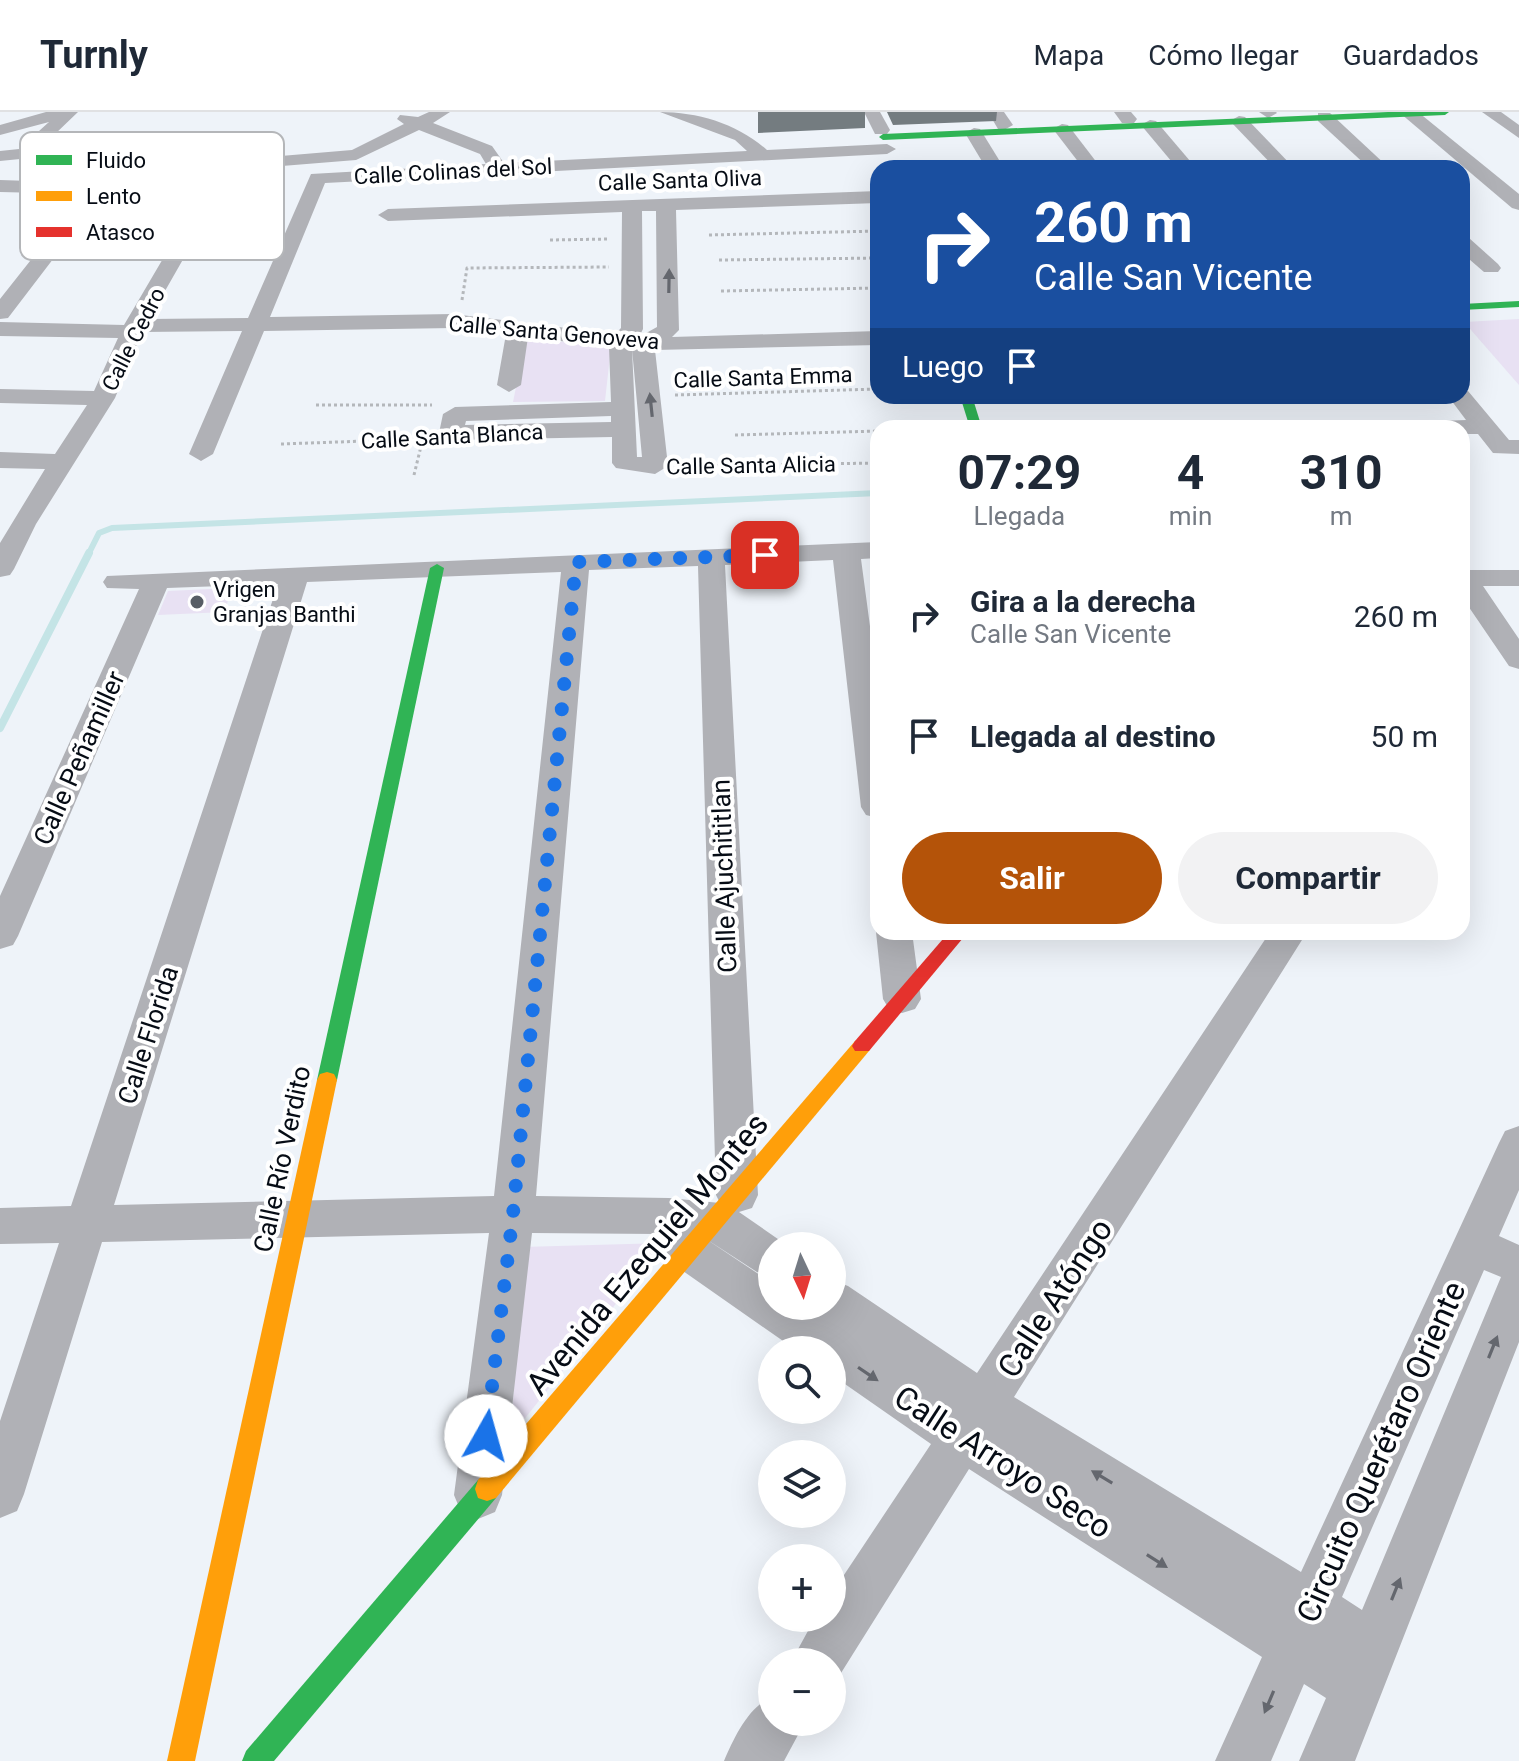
<!DOCTYPE html>
<html lang="es">
<meta charset="utf-8">
<style>
body{margin:0;font-family:Roboto,sans-serif;background:#f2f2f3;color:#1f2937;height:100vh;display:flex;flex-direction:column;font-size:30px;white-space:nowrap}
*{box-sizing:border-box;margin:0}
p{font-size:26px;color:#747a83}
.icon{flex:none;width:44px;height:44px;fill:none;stroke:currentColor;stroke-width:2;stroke-linecap:round;stroke-linejoin:round}
.map{position:relative;flex:1;overflow:hidden}
.details{position:absolute;left:870px;top:308px;width:600px;height:520px;display:flex;flex-direction:column;background:#fff;border-radius:24px;box-shadow:0 8px 32px #0002}
.details>*{flex:none}
.guide{position:absolute;left:870px;top:48px;width:600px;height:244px;border-radius:24px;box-shadow:0 8px 32px #0002;background:#1a4fa0;color:#fff;overflow:hidden}
.needle{width:52px;rotate:176deg}
.controls{position:absolute;left:758px;top:1120px;display:grid;gap:16px}
.controls a{display:grid;place-items:center;width:88px;height:88px;border-radius:50%;background:#fff;box-shadow:0 8px 32px #0002;font-size:40px}
.pin{position:absolute;display:grid;place-items:center;width:68px;height:68px;color:#fff;margin:-34px;border-radius:16px;box-shadow:0 4px 12px #0006}
.me{position:absolute;width:88px;margin:-44px;rotate:7deg;stroke-linejoin:round;filter:drop-shadow(0 0 6px #0008)}
.turn{display:flex;align-items:center;gap:28px;height:168px;padding:0 32px;font-size:36px}
.turn .icon{width:104px;height:104px;stroke-width:2.5}
.turn b{display:block;font-size:56px;line-height:68px}
.then{display:flex;align-items:center;height:76px;padding:0 32px;background:#0003;gap:16px;font-size:30px}
.eta{display:flex;justify-content:space-evenly;align-items:center;height:136px;text-align:center}
.eta b{font-size:48px;font-weight:700;line-height:56px}
.button{display:flex;gap:16px;margin-top:auto;padding:16px 32px}
.button a{flex:1;height:92px;border-radius:48px;background:#b45309;color:#fff;font-size:32px;font-weight:700;line-height:92px;text-align:center}
.button a+a{background:#f2f2f3;color:#1f2937}
ul{padding:0;list-style:none}
li{display:flex;align-items:center;gap:24px;height:120px;padding:0 32px}
li div{flex:1}
li b{display:block;font-size:30px}
li em{font-style:normal}
header{display:flex;align-items:center;gap:48px;box-sizing:border-box;height:112px;padding:0 40px;background:#fff;border-bottom:2px solid #e0e1e3}
header strong{font-size:38px}
nav{display:flex;gap:44px;margin-inline-start:auto;font-size:28px}
.map>svg:first-child{display:block}
.green{fill:#e8e1f3}
.lines{fill:none;stroke-linecap:round;stroke-linejoin:round}
.stream-far1{stroke:#c4e4e6;stroke-width:6}
.stream{stroke:#c4e4e6;stroke-width:8}
.path{stroke:#b4b7bb;stroke-width:3;stroke-dasharray:3 3;stroke-linecap:butt}
.street{fill:#b0b1b6;fill-rule:evenodd}
.fast{fill:#30b455;fill-rule:evenodd}
.slow{fill:#ff9f0a;fill-rule:evenodd}
.jam{fill:#e5322d;fill-rule:evenodd}
.wall{fill:#747c80}
.oneway{fill:#64676e}
.route{stroke:#1a73e8;stroke-width:14;stroke-dasharray:0 25.2}
.poi-dot{fill:#575d65;stroke:#fff;stroke-width:3}
.labels{text-anchor:middle;stroke-width:8;stroke-linejoin:round;paint-order:stroke}
.far-street-label{font-size:22px;fill:#060c15;stroke:#fff}
.far-poi-label{font-size:22px;fill:#060c15;stroke:#fff;text-anchor:start}
.street-label{font-size:26px;fill:#060c15;stroke:#fff}
.near-street-label{font-size:32px;fill:#060c15;stroke:#fff}
.key{fill:#fff;stroke:#b4b6b9;stroke-width:2}
.key-label{font-size:22px;fill:#060c15}
</style>
<header>
<strong>Turnly</strong>
<nav><a>Mapa</a><a>Cómo llegar</a><a>Guardados</a></nav>
</header>
<div class="map">
<svg width="1519" height="1649" viewBox="0 0 1519 1649">
<rect width="100%" height="100%" fill="#eef3f9"/>
<g class="green">
<polygon points="1519,207 1519,273 1464,210"/>
<polygon points="526,226 611,235 605,289 513,290"/>
<polygon points="231,476 225,500 158,503 168,479"/>
<polygon points="664,1131 511,1324 522,1135"/>
</g>
<g class="lines">
<polyline class="stream-far1" points="88,443 99,421 112,416 878,381"/>
<polyline class="stream" points="0,616 89,441"/>
<g class="path">
<polyline points="709,123 878,119"/>
<polyline points="550,128 609,127"/>
<polyline points="719,148 878,146"/>
<polyline points="721,179 878,176"/>
<polyline points="462,188 467,156 609,155"/>
<polyline points="675,283 878,277"/>
<polyline points="316,293 432,293"/>
<polyline points="735,323 878,319"/>
<polyline points="281,332 423,327"/>
<polyline points="679,354 878,351"/>
<polyline points="414,363 424,322"/>
</g>
<g class="street">
<polygon points="46,0 78,0 30,46 0,49 0,39 19,37 49,10 0,23 0,13"/>
<path d="M429,0H450L433,11L492,34L504,51L747,39L735,28L660,0C698,0 738,12 767,38L887,32L896,37L887,42L325,71L270,205L453,202L615,222L621,216L622,100L388,109L378,103L388,97L878,79V91L676,98L679,218L672,225L878,219V233L655,238L668,354L655,362L616,356L612,351V325L451,328L439,321L443,302L455,295L611,290L609,235L528,225L521,273L509,280L497,273L506,222L453,216L264,219L213,342L201,349L189,342L242,219L142,220L115,286L36,412L14,457L10,463L0,465V431L45,357L0,356V340L55,342L87,293L0,291V277L94,279L118,226L0,224V210L124,213L171,133L63,134L8,206L0,207V187L83,82L0,80V68L91,71L111,47H123L126,51L72,122L178,121L222,49L352,38L404,12L397,7L400,3L418,5ZM419,18L480,42L486,52L311,62L248,206L149,207L234,58L356,48ZM642,99H656L657,215L639,225L643,217ZM632,237L642,345H637ZM611,304V310L465,313L466,309Z"/>
<polygon points="864,0 880,0 890,18 887,22 875,22"/>
<polygon points="988,0 1004,0 1013,13 1004,18 998,17"/>
<polygon points="1114,0 1131,0 1137,7 1134,11 1122,11"/>
<polygon points="1259,0 1276,0 1277,1 1268,6"/>
<polygon points="1418,0 1519,82 1519,98 1512,96 1400,1"/>
<polygon points="1482,0 1501,0 1519,13 1519,26"/>
<polygon points="1318,1 1330,1 1389,56 1369,56 1318,9"/>
<polygon points="1239,4 1245,5 1294,56 1275,56 1230,9"/>
<polygon points="1150,8 1156,9 1196,56 1177,56 1141,13"/>
<polygon points="1062,12 1068,13 1101,56 1083,56 1053,17"/>
<polygon points="974,16 980,17 1004,56 986,56 965,21"/>
<polygon points="1462,124 1469,126 1498,152 1501,156 1498,160 1484,160 1462,141"/>
<polygon points="1462,277 1468,279 1509,328 1519,328 1519,342 1493,341 1478,322 1462,322 1462,316 1428,316 1440,309 1466,308 1448,284 1462,284"/>
<path d="M878,430V446L861,447L878,574V706L866,703L861,695L833,448L725,453L758,1083L752,1096L739,1100L788,1134H772V1165L757,1160L703,1125L772,1171V1194H806L816,1200L813,1194H832V1168L848,1174L977,1261L1270,820H1307L1014,1285L1301,1460L1499,1031L1505,1019L1519,1014V1078L1499,1124L1519,1133V1230L1355,1649H1299L1326,1586L1304,1572L1271,1649H1215L1262,1545L969,1357L836,1569L832,1570V1550H791L815,1506H832V1481L931,1332L832,1263V1238H796L673,1152L657,1122L532,1121L502,1383L495,1400L478,1407L461,1400L454,1383L489,1121L102,1130L24,1382L17,1399L0,1406V1309L59,1131L0,1132V1096L71,1094L278,472L167,476L18,824L13,833L0,837V784L139,477L107,476L103,470L107,464ZM698,454L716,1083L720,1091L669,1086L536,1084L589,458ZM561,460L494,1084L114,1093L307,470ZM1484,1158L1501,1165L1362,1498L1342,1485Z"/>
<polygon points="1462,458 1519,458 1519,474 1483,474 1519,527 1519,557 1509,554 1462,485"/>
<polygon points="878,817 878,820 912,820 921,887 915,897 902,901 889,897 883,887 876,820"/>
<path d="M772,1585V1610H805L784,1649H724C734,1626 748,1595 772,1585Z"/>
</g>
<g class="fast">
<polygon points="1388,0 1449,0 1445,3 883,28 879,25 883,22"/>
<polygon points="1519,189 1519,195 1462,198 1462,192"/>
<polygon points="960,284 972,284 982,316 970,316"/>
<polygon points="437,452 444,456 337,968 334,974 327,976 320,974 317,968 430,456"/>
<polygon points="487,1365 496,1368 499,1377 496,1386 274,1649 242,1649 246,1639 478,1368"/>
</g>
<g class="slow">
<polygon points="862,926 869,929 872,934 869,939 496,1386 487,1389 478,1386 475,1377 478,1368 855,929"/>
<polygon points="327,960 334,962 337,968 195,1649 167,1649 317,968 320,962"/>
</g>
<polygon class="jam" points="949,820 968,820 869,939 855,939 852,934 855,929"/>
</g>
<g class="wall">
<polygon points="758,0 865,0 865,16 758,21"/>
<polygon points="887,0 997,0 996,9 893,13"/>
</g>
<defs><path id="oneway-solid" d="M-6-.8H1V-3.2L6.5 0L1 3.2V.8H-6Z" transform="scale(2)"/></defs>
<g class="oneway">
<use href="#oneway-solid" transform="translate(669 169) rotate(-89)"/>
<use href="#oneway-solid" transform="translate(651 293) rotate(-96)"/>
<use href="#oneway-solid" transform="translate(1493 1235) rotate(-68)"/>
<use href="#oneway-solid" transform="translate(868 1262) rotate(34)"/>
<use href="#oneway-solid" transform="translate(1102 1365) rotate(-149)"/>
<use href="#oneway-solid" transform="translate(1157 1449) rotate(32)"/>
<use href="#oneway-solid" transform="translate(1396 1477) rotate(-68)"/>
<use href="#oneway-solid" transform="translate(1269 1590) rotate(113)"/>
</g>
<g class="lines">
<polyline class="route" points="486,1324 513,1102 576,450 765,443"/>
</g>
<circle class="poi-dot" cx="197" cy="490" r="8"/>
<g class="labels">
<g class="far-street-label">
<text transform="translate(453 59) rotate(-3)" y="8">Calle Colinas del Sol</text>
<text transform="translate(680 68) rotate(-2)" y="8">Calle Santa Oliva</text>
<text transform="translate(554 220) rotate(5)" y="8">Calle Santa Genoveva</text>
<text transform="translate(133 227) rotate(-63)" y="8">Calle Cedro</text>
<text transform="translate(763 265) rotate(-2)" y="8">Calle Santa Emma</text>
<text transform="translate(452 324) rotate(-3)" y="8">Calle Santa Blanca</text>
<text transform="translate(751 353) rotate(-1)" y="8">Calle Santa Alicia</text>
</g>
<g class="far-poi-label">
<text x="213" y="485">Vrigen<tspan x="213" dy="25">Granjas Banthi</tspan></text>
</g>
<g class="street-label">
<text transform="translate(79 646) rotate(-66)" y="9">Calle Peñamiller</text>
<text transform="translate(724 764) rotate(-92)" y="9">Calle Ajuchititlan</text>
<text transform="translate(148 923) rotate(-72)" y="9">Calle Florida</text>
<text transform="translate(282 1047) rotate(-78)" y="9">Calle Río Verdito</text>
</g>
<g class="near-street-label">
<text transform="translate(647 1142) rotate(-50)" y="11">Avenida Ezequiel Montes</text>
<text transform="translate(1055 1186) rotate(-57)" y="11">Calle Atóngo</text>
<text transform="translate(1381 1340) rotate(-66)" y="11">Circuito Querétaro Oriente</text>
<text transform="translate(1003 1350) rotate(33)" y="11">Calle Arroyo Seco</text>
</g>
</g>
<rect x="20" y="20" width="264" height="128" rx="12" class="key"/>
<rect x="36" y="43" width="36" height="10" fill="#30b455"/>
<rect x="36" y="79" width="36" height="10" fill="#ff9f0a"/>
<rect x="36" y="115" width="36" height="10" fill="#e5322d"/>
<g class="key-label">
<text x="86" y="56">Fluido</text>
<text x="86" y="92">Lento</text>
<text x="86" y="128">Atasco</text>
</g>
</svg>
<div class="controls">
<a><svg class="needle" viewBox="-14 -14 28 28"><path d="M0-13l5 13h-10z" fill="#e53935"/><path d="M0 13l5-13h-10z" fill="#747a83"/></svg></a>
<a><svg class="icon" aria-label="search" viewBox="0 0 24 24"><circle cx="10" cy="10" r="6"/><path d="M15 15l6 6"/></svg></a>
<a><svg class="icon" aria-label="layers" viewBox="0 0 24 24"><path d="M12 4l9 5-9 5-9-5zM3 14l9 5 9-5"/></svg></a>
<a>+</a>
<a>−</a>
</div>
<div class="pin" style="left:765px;top:443px;background:#d93025"><svg class="icon" aria-label="arrive" viewBox="0 0 24 24"><path d="M6 21V4h12l-3 4 3 4H6"/></svg></div>
<svg class="me" style="left:486px;top:1324px" viewBox="-20 -20 40 40"><circle r="19" fill="#fff"/><path d="M0-13L10 11 0 6-10 11z" fill="#1a73e8"/></svg>
<div class="guide">
<div class="turn"><svg class="icon" aria-label="right" viewBox="0 0 24 24"><path d="M7 20v-9h11M14 6l5 5-5 5"/></svg><div><b>260 m</b>Calle San Vicente</div></div>
<div class="then">Luego<svg class="icon" aria-label="arrive" viewBox="0 0 24 24"><path d="M6 21V4h12l-3 4 3 4H6"/></svg></div>
</div>
<section class="details">
<div class="eta">
<div><b>07:29</b><p>Llegada</p></div>
<div><b>4</b><p>min</p></div>
<div><b>310</b><p>m</p></div>
</div>
<ul>
<li><svg class="icon" aria-label="right" viewBox="0 0 24 24"><path d="M7 20v-9h11M14 6l5 5-5 5"/></svg><div><b>Gira a la derecha</b><p>Calle San Vicente</p></div><em>260 m</em></li>
<li><svg class="icon" aria-label="arrive" viewBox="0 0 24 24"><path d="M6 21V4h12l-3 4 3 4H6"/></svg><div><b>Llegada al destino</b></div><em>50 m</em></li>
</ul>
<div class="button"><a>Salir</a><a>Compartir</a></div>
</section>
</div>
